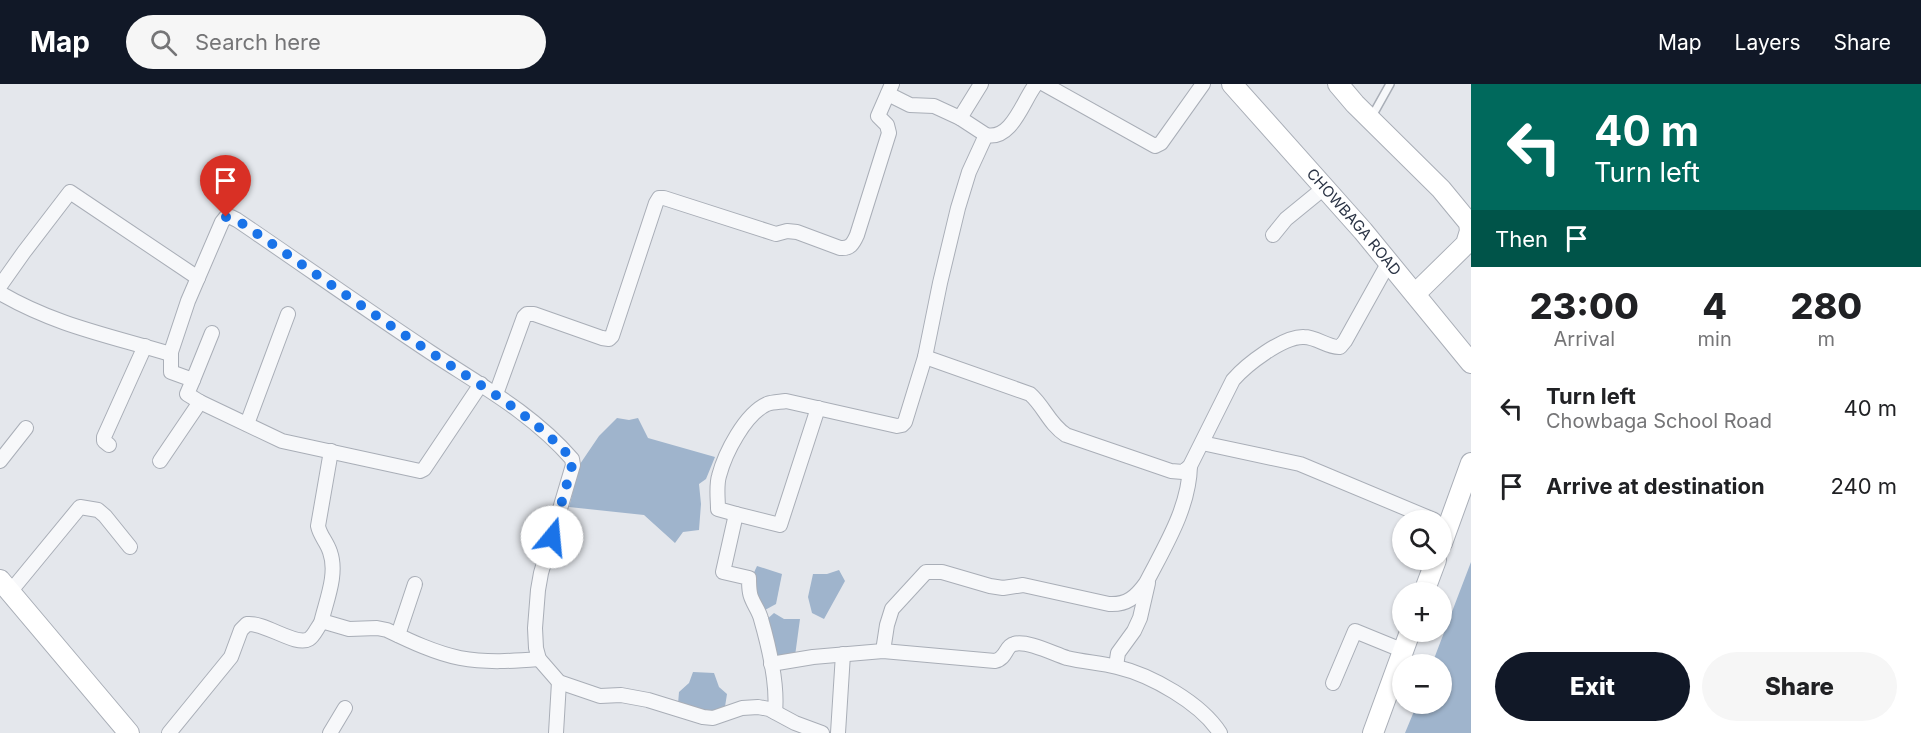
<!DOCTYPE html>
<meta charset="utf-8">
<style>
body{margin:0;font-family:Inter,sans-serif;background:#f6f6f6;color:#202124;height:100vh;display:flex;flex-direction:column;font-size:22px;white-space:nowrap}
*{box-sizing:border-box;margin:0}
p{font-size:20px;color:#757577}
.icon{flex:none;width:33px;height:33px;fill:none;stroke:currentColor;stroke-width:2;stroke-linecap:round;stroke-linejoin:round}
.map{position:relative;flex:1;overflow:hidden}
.drawer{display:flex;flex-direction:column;background:#fff;width:450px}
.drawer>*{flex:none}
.guide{background:#00695c;color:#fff;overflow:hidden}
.fabs{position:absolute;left:1392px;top:426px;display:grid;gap:12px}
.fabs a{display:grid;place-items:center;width:60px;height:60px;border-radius:50%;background:#fff;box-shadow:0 2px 4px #0004;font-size:30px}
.pin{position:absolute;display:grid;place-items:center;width:51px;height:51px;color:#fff;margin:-62px -26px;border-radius:50% 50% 50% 0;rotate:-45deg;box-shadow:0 0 6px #0007}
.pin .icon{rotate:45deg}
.me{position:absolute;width:66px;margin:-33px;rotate:17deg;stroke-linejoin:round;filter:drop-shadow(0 0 4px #0008)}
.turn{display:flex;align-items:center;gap:21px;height:126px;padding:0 24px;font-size:27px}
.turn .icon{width:78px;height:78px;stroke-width:2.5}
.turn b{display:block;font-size:42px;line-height:51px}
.then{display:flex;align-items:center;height:57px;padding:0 24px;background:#0003;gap:12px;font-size:22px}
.eta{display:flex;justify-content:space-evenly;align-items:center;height:102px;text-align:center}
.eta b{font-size:36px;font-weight:800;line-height:42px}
.cta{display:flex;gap:12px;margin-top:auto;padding:12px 24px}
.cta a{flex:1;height:69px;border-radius:36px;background:#111827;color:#fff;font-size:24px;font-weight:800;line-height:69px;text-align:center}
.cta a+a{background:#f6f6f6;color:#202124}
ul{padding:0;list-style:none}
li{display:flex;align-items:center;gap:18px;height:78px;padding:0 24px}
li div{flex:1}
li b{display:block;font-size:22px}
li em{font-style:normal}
header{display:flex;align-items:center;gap:36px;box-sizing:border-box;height:84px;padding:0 30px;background:#111827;color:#fff}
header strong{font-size:28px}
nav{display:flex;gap:33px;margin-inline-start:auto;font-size:21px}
.search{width:420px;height:54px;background:#f6f6f6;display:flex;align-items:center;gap:15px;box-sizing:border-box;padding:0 21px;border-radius:33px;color:#757577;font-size:22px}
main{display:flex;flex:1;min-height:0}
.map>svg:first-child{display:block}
.water{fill:#9fb4cc}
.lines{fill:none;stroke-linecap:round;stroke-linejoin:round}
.lane-casing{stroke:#a9aeb7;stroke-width:10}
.street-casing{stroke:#a9aeb7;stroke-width:16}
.secondary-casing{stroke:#a9aeb7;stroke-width:22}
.lane{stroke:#f7f8fa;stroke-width:7}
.street{stroke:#f7f8fa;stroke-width:14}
.secondary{stroke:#fff;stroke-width:20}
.route{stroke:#1a73e8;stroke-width:10;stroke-dasharray:0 18}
.labels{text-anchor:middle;stroke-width:4.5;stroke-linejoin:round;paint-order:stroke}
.street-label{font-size:15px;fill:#2b3445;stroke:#f4f6f9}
</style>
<header>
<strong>Map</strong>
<div class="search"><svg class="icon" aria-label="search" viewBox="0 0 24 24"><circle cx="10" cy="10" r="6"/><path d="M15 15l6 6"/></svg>Search here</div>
<nav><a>Map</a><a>Layers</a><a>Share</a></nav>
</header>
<main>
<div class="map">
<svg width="1471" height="649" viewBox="0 0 1471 649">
<rect width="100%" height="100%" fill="#e4e7ec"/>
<g class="water">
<polygon points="617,334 629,336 638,334 648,354 715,373 706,395 699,400 701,420 699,446 683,448 675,459 644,431 569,423 580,380 599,352"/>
<polygon points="1471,478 1471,649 1405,649 1417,620 1442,620 1442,580 1432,580"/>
<polygon points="757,482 782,490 776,520 765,526 753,519 750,497"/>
<polygon points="839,486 845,497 824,535 812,529 808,513 813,490 827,490"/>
<polygon points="774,529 784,535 800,535 795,572 782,578 769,560 765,537"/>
<polygon points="693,588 714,589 719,603 727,610 724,629 710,636 678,620 679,608 689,599"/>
</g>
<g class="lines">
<defs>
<polyline id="lane" points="1371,34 1390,0"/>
<g id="street">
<polyline points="1044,0 1155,62 1161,59 1203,0"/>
<path d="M888,10L910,21L934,22L960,34L986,51C1012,57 1023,16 1036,0"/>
<polyline points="960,34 981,0"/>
<polyline points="1273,151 1286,135 1324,104"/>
<polyline points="0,202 24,168 70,108 198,194"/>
<path d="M0,209C55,241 107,251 167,269L171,268L188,217L222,138L226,133H231L237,136C302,180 365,225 430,268C480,301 532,329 572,375L573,381L541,489L538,506L535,544L536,564L539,575L559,598L600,612L621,611L648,616L703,633L713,634L742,624L758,623L769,625L795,639L822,649"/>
<polyline points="171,268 171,288 193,296 187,310 200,318 282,357 420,387 424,385 481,300"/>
<path d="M925,273L1030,310C1044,322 1049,340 1066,351L1171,387L1183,388L1190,382L1233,296C1246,281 1283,252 1304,253C1317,253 1328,264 1340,263L1345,257L1389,178"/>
<polyline points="193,296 212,249"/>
<path d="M496,310L524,233L527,230H534L602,254L609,255L612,252L656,119L659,114H664L776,150L787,147L797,148L840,164C850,165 853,160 857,151L889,49L887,41L878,32L892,0"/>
<polyline points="247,340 288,230"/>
<polyline points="1202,359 1300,380 1434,436"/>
<polyline points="109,361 104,357 104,353 145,262"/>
<polyline points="0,377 26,344"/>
<polyline points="160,377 200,318"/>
<polyline points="736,430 780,441 818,324"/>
<polyline points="10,508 80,423 98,426 105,432 130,463"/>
<path d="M321,539C326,517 338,490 330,468C327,458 320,452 318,442L331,367"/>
<polyline points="398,551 415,500"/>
<path d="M883,567L887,541L892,525L926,488H942L990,502L1003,504L1023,501L1109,520C1127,521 1136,513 1146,499C1165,462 1189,424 1190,382"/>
<path d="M771,580L813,573L883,567L995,577C1007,574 1005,562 1014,560C1027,556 1054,570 1067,574C1084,578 1101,579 1117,583C1151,591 1201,619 1220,649"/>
<polyline points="1116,582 1118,569 1134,547 1140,534 1148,499"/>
<polyline points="1333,599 1355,547 1404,567"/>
<path d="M775,628C778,599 769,563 761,535C759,526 751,517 750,509C749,504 749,499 749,494L723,488L736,430L718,425C718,415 716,402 719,392C725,369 745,330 767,320C773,318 780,318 786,317L897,342L902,341L905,338L925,273L940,199L958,124L969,88L986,51"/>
<path d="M169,649L231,573L241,546L247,540C265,538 296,563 309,555C314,552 317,544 321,539L325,538L349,545L377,544L387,546C410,557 435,569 460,574C487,579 513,577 539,575"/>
<polyline points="330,649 345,624"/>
<polyline points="556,649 559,598"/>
<polyline points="838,649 843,570"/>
</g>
<g id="secondary">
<path id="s1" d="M1232,0L1363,147L1471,279"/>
<polyline points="1338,0 1355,20 1441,105 1469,139 1470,147 1466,160 1415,210"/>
<polyline points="1442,459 1471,379"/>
<polyline points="0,496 129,649"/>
<polyline points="1424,508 1436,476"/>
<polyline points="1373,649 1410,548"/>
</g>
</defs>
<use href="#lane" class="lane-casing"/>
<use href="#street" class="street-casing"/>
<use href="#secondary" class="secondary-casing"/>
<use href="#lane" class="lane"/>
<use href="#street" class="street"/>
<use href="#secondary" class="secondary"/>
</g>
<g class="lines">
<path class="route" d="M226,133L237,136C302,180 365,225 430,268C481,302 530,329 572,375L573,378L552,453"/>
</g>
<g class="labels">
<g class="street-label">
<text dy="5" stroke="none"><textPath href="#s1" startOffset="184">CHOWBAGA ROAD</textPath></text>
</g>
</g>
</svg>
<div class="fabs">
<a><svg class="icon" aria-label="search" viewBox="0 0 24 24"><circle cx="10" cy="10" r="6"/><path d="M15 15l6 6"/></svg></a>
<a>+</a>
<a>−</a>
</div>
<div class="pin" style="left:226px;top:133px;background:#d93025"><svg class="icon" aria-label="arrive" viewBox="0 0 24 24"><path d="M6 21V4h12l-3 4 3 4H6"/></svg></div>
<svg class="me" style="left:552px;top:453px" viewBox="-20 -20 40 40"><circle r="19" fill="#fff"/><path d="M0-13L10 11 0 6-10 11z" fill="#1a73e8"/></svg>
</div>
<section class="drawer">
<div class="guide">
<div class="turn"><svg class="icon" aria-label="left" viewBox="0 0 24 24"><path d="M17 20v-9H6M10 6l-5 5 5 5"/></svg><div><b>40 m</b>Turn left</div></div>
<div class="then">Then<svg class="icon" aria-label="arrive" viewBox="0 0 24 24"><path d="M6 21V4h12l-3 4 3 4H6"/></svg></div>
</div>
<div class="eta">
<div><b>23:00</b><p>Arrival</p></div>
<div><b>4</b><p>min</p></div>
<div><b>280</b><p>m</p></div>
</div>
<ul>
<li><svg class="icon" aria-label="left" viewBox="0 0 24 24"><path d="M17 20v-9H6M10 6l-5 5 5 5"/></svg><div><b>Turn left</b><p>Chowbaga School Road</p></div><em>40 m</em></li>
<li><svg class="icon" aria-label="arrive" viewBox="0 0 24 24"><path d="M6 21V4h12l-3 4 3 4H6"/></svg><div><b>Arrive at destination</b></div><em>240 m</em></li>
</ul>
<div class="cta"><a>Exit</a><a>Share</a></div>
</section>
</main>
